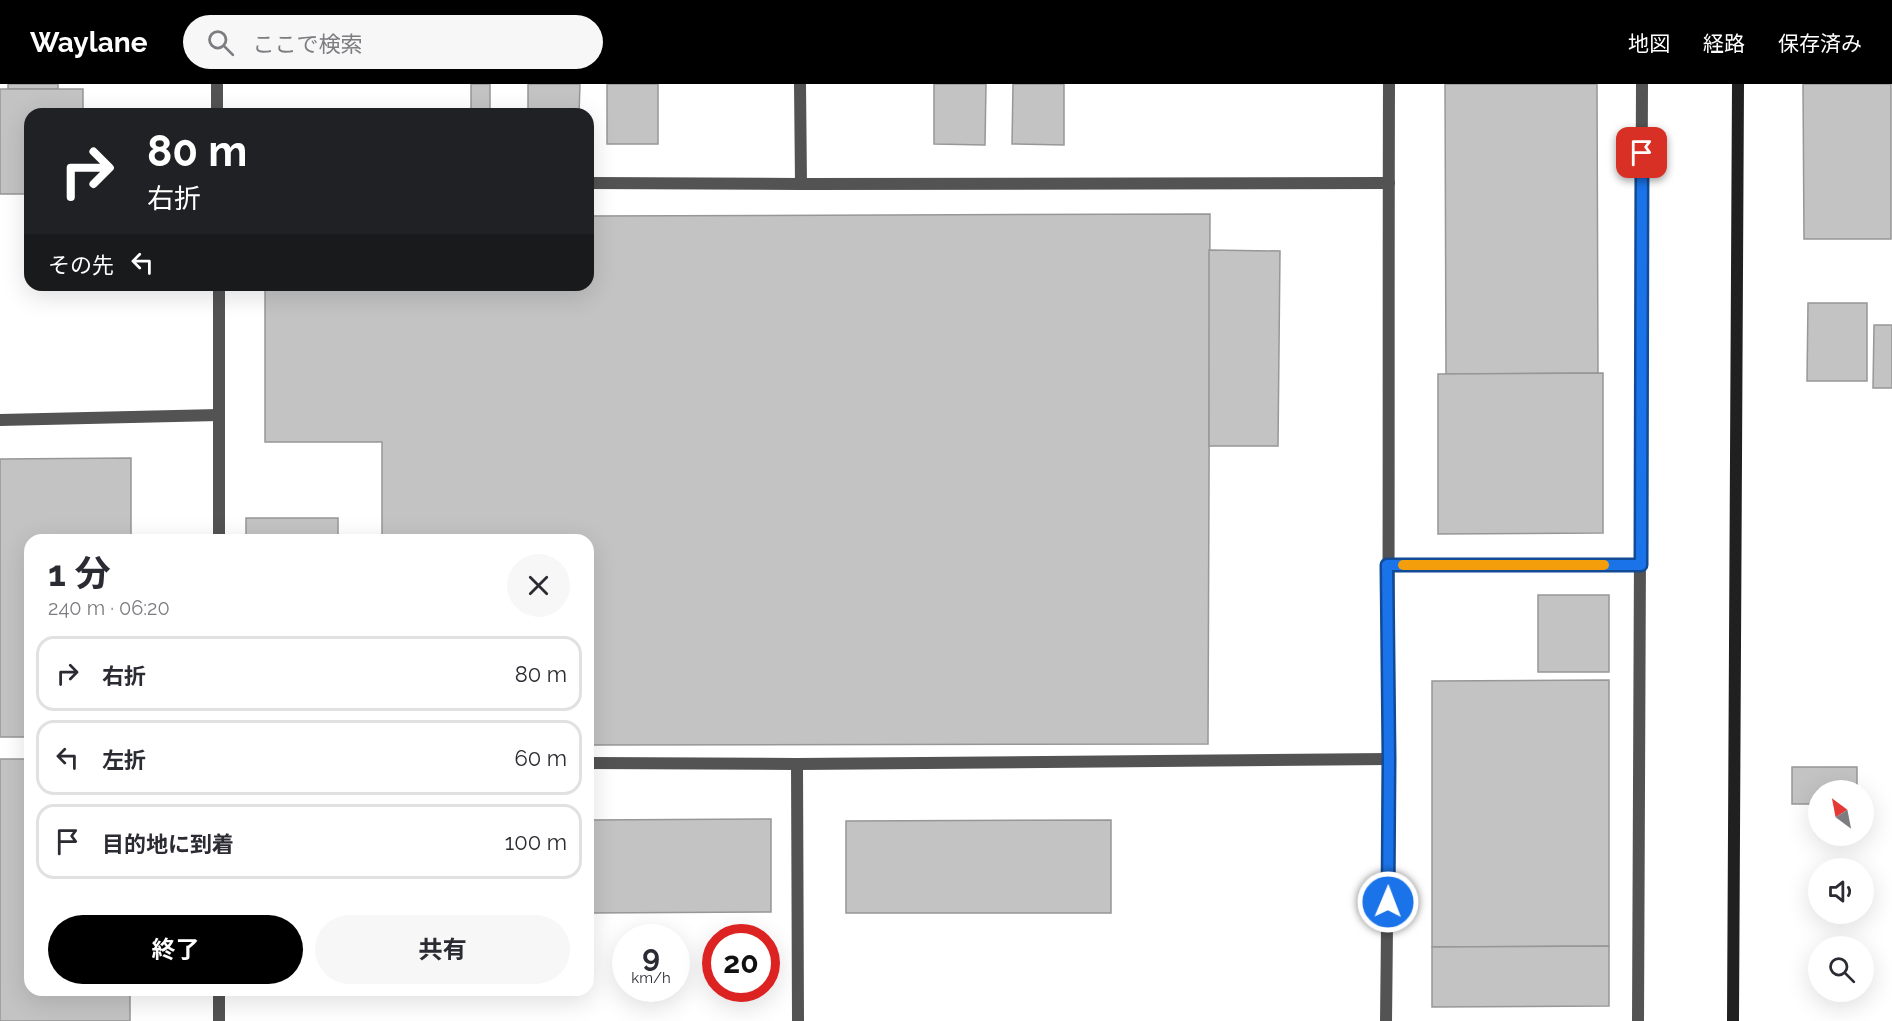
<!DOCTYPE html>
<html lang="ja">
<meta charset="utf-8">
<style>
body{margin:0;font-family:Raleway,"Noto Sans JP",sans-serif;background:#f7f7f7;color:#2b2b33;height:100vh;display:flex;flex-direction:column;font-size:22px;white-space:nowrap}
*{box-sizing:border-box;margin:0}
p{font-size:20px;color:#7c7c81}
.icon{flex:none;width:33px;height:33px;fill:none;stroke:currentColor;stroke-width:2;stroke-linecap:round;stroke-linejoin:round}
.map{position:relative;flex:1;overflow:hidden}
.details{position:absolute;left:24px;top:450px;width:570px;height:462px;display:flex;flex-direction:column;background:#fff;border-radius:18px;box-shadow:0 6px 24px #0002}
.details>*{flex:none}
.hud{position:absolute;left:24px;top:24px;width:570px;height:183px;border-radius:18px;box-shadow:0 6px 24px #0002;background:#202124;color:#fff;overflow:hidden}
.needle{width:39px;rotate:328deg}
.buttons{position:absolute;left:1808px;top:696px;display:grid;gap:12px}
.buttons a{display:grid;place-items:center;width:66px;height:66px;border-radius:50%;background:#fff;box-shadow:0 6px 24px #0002;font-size:30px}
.speed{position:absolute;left:612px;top:840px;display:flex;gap:12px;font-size:30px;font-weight:700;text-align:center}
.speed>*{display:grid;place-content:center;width:78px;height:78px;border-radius:50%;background:#fff;box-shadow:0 6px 24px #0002;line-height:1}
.speed small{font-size:15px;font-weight:400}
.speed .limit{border:9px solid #d22;background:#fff;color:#111}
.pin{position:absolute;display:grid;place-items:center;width:51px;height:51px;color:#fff;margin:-26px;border-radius:12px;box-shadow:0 3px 9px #0006}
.me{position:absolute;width:66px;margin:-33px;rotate:1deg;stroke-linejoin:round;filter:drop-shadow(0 0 4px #0008)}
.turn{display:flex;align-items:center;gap:21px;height:126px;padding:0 24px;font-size:27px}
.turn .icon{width:78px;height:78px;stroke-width:2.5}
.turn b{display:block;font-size:42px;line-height:51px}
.then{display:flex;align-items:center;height:57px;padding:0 24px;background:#0003;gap:12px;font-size:22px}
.round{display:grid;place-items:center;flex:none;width:63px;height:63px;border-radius:32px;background:#f7f7f7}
.overview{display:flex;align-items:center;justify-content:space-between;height:102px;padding:0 24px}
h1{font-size:36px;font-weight:700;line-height:45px}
.button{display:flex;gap:12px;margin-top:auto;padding:12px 24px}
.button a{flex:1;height:69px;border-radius:36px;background:#000;color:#fff;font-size:24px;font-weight:700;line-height:69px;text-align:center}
.button a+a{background:#f7f7f7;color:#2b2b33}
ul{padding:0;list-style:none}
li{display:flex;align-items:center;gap:18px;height:75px;margin:0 12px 9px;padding:0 12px;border:3px solid #e1e1e2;border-radius:18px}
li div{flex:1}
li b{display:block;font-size:22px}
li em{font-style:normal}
header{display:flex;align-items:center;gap:36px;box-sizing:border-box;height:84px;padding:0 30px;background:#000;color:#fff}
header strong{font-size:28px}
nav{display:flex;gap:33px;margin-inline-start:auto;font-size:21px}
.search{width:420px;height:54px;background:#f7f7f7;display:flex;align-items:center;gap:15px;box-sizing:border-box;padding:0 21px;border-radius:33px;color:#7c7c81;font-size:22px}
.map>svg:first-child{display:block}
.building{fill:#c3c3c3;stroke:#979797;stroke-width:1.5}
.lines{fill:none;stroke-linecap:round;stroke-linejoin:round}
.lane{stroke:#535353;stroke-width:12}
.secondary{stroke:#202020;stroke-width:12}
.route-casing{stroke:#114b97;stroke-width:15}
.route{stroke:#1a73e8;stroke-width:10}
.slow{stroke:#f59e0b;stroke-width:10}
</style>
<header>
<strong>Waylane</strong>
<div class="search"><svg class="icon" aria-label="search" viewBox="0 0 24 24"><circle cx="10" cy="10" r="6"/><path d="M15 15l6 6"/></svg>ここで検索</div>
<nav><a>地図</a><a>経路</a><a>保存済み</a></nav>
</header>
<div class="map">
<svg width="1892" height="937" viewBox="0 0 1892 937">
<rect width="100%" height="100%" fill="#fff"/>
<g class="building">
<rect x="8" y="0" width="50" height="5"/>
<rect x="471" y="0" width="19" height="30"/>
<polygon points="528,0 580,0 579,30 528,30"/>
<rect x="607" y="0" width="51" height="60"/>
<polygon points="934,0 986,0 985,61 934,60"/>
<polygon points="1013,0 1064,0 1064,61 1012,60"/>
<polygon points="1445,0 1597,0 1598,289 1446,290"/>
<polygon points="1803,0 1891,0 1891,155 1804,155"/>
<polygon points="0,5 83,5 83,30 30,30 30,110 0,110"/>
<polygon points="1210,130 1208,660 588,661 588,456 382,456 382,358 265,358 265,201 588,201 588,132"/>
<polygon points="1209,166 1280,167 1278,362 1209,362"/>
<polygon points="1808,219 1867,219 1867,297 1807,297"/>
<polygon points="1874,241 1892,241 1892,304 1873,304"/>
<polygon points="1603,289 1603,449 1438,450 1438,290"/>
<polygon points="131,374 131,456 30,456 30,653 0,653 0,375"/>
<rect x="246" y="434" width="92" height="22"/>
<rect x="1538" y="511" width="71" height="77"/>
<polygon points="1609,596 1609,862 1432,863 1432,597"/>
<polygon points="0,675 30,675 30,906 130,906 130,937 0,937"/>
<polygon points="1792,683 1857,683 1857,706 1818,706 1818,720 1792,720"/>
<polygon points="771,735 771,828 588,829 588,736"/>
<polygon points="1111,736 1111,829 846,829 846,737"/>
<polygon points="1609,862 1609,922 1432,923 1432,863"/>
</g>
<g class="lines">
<g class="lane">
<polyline points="800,0 801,100"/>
<polyline points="217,30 217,0"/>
<polyline points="588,99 801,100 1389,99"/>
<polyline points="219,201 219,456"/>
<polyline points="0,336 219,331"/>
<polyline points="1387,481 1641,481"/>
<polyline points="588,679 797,680 1389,675"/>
<polyline points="797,680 798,937"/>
<polyline points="219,937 219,906"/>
<path d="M1386,937C1390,625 1388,312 1389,0"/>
<polyline points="1638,937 1642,0"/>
</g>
<polyline class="secondary" points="1733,937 1738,0"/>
</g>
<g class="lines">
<defs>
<polyline id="route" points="1388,818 1389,675 1387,481 1641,481 1642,69"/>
</defs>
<use href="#route" class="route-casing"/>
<use href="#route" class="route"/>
<polyline class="slow" points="1403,481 1604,481"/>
</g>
</svg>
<div class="buttons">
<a><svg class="needle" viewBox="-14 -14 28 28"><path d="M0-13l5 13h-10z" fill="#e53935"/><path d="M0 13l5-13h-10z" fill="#7c7c81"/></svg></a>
<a><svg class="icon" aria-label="sound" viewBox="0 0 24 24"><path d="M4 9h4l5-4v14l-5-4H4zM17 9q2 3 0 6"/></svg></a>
<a><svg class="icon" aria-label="search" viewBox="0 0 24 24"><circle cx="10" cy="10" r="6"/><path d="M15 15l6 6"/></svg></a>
</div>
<div class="speed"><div>9<small>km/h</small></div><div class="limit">20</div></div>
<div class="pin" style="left:1642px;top:69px;background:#d93025"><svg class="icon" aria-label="arrive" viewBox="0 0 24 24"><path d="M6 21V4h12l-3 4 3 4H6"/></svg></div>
<svg class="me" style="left:1388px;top:818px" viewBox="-20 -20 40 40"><circle r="17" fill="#1a73e8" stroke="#fff" stroke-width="3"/><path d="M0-11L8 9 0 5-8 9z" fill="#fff"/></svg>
<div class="hud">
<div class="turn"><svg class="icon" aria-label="right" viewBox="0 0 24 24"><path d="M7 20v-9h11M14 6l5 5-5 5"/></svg><div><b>80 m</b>右折</div></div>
<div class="then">その先<svg class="icon" aria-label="left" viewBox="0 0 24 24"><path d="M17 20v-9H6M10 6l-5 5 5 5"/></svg></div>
</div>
<section class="details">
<div class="overview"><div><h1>1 分</h1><p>240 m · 06:20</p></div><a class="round"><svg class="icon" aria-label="close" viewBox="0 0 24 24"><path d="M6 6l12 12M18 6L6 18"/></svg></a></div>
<ul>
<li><svg class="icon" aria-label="right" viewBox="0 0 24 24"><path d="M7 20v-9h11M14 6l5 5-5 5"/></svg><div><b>右折</b></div><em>80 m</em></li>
<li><svg class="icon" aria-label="left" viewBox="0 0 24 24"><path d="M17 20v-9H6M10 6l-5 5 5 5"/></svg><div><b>左折</b></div><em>60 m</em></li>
<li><svg class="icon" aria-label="arrive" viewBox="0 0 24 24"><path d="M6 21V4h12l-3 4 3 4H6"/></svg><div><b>目的地に到着</b></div><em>100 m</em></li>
</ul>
<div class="button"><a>終了</a><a>共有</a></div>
</section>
</div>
